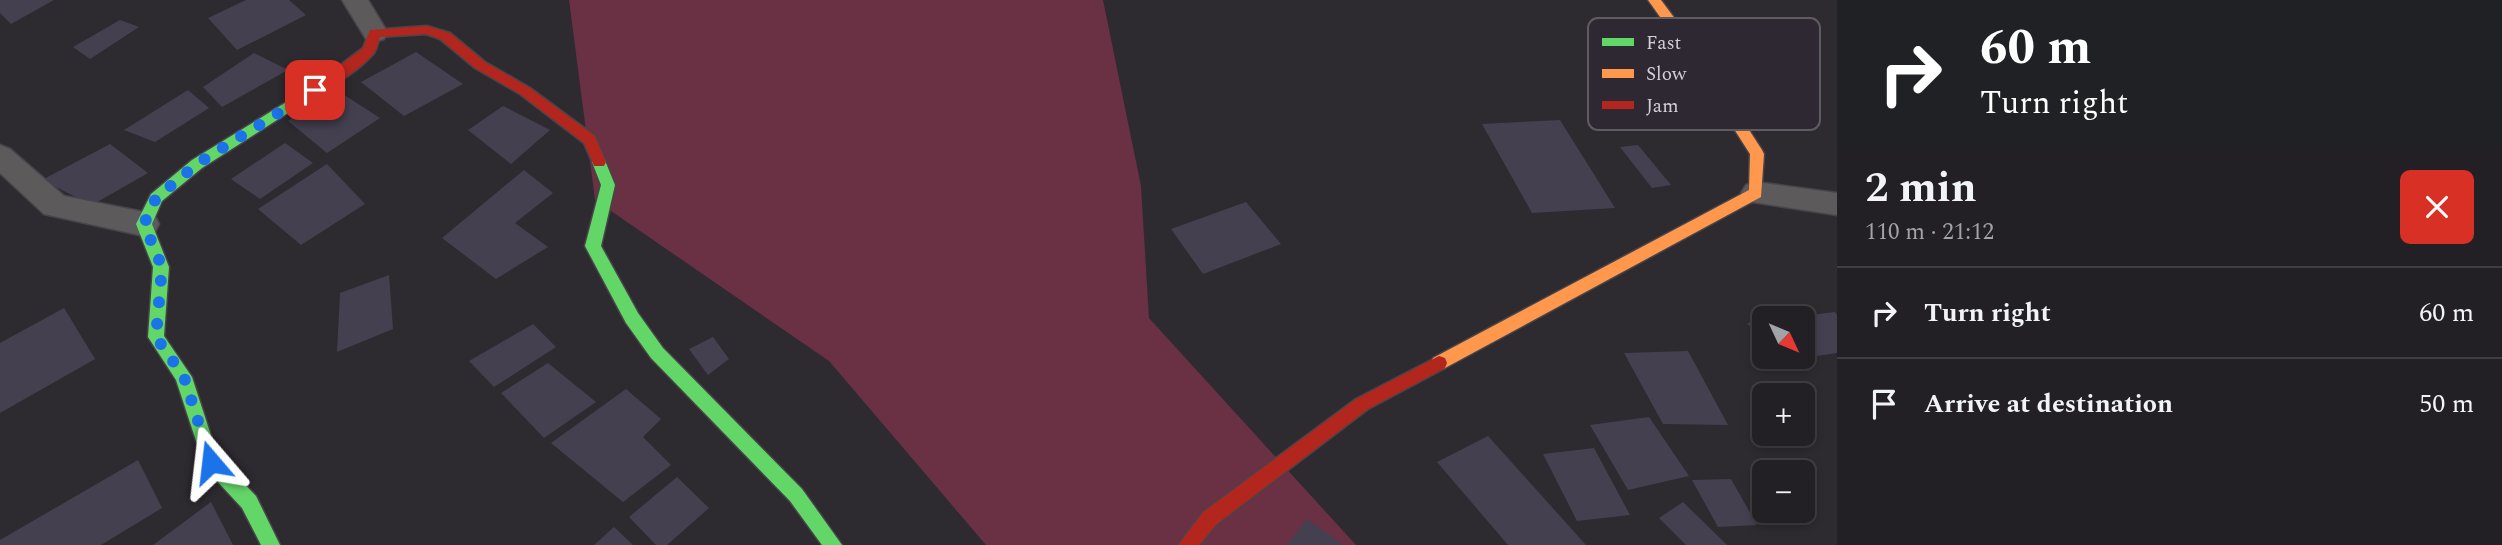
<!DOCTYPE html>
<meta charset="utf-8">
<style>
body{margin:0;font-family:Spectral,serif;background:#2a282c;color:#f1f3f6;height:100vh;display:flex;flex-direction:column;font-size:26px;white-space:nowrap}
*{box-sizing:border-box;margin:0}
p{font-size:23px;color:#a2a3a6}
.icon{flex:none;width:38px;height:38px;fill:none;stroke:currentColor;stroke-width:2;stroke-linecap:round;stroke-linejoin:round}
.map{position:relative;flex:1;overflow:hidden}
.side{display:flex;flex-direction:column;background:#222024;width:665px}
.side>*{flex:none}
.guide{background:#202124;color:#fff;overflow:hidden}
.needle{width:46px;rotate:134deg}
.tools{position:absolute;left:1752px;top:306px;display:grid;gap:14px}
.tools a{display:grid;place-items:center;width:63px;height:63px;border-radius:10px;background:#222024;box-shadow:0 4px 10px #0003,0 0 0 2px #3f3e41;font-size:35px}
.pin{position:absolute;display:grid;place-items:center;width:60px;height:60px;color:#fff;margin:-30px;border-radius:14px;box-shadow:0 4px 10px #0006}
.me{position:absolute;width:77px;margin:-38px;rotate:343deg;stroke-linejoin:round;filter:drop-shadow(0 0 5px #0008)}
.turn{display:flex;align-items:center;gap:24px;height:147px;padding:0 28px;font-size:32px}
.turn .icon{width:91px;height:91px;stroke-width:2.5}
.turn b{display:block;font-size:49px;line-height:60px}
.round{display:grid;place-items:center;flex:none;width:74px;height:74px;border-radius:10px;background:#2a282c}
.headline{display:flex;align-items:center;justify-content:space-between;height:119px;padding:0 28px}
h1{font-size:42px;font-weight:700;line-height:52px}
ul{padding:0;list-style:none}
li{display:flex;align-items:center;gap:21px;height:91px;padding:0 28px;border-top:2px solid #3f3e41}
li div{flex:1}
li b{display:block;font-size:26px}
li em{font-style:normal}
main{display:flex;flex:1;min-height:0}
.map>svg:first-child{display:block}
.green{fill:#6a3044}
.building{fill:#444050}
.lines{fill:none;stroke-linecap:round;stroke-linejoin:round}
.street-casing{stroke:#48454a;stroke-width:3}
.fast-casing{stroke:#48454a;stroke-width:3}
.slow-casing{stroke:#48454a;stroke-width:3}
.jam-casing{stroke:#48454a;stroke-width:3}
.street{fill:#5c5a5b;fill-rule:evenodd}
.fast{fill:#63d668;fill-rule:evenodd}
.slow{fill:#ff974d;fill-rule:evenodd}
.jam{fill:#b3261e;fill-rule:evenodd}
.route{stroke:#1a73e8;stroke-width:12;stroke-dasharray:0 21.6}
.key{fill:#2e2832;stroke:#605a63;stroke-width:2}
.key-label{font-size:19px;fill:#d4cfd6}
</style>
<main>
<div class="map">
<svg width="1837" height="545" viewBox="0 0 1837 545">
<rect width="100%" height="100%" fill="#2d2a30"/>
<polygon class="green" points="569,0 1103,0 1141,186 1149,318 1356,545 986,545 829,361 595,200"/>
<g class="building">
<polygon points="0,0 54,0 11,24 0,13"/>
<polygon points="246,0 289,0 306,15 237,50 208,18"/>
<polygon points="120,20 139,27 90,59 73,47"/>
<polygon points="416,52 463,84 404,116 361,82"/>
<polygon points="254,53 288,70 222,107 203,87"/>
<polygon points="335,89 380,118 327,153 288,121"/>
<polygon points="188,90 209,108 155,142 124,130"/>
<polygon points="503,106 550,130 511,164 468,130"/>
<polygon points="1560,120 1615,208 1532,213 1482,124"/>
<polygon points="285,143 313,163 260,199 231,179"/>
<polygon points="110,144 148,173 92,205 42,180"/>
<polygon points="1638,145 1671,185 1652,188 1620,147"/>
<polygon points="327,164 365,204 301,245 258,209"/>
<polygon points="524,170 553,193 515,223 548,247 496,279 442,238"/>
<polygon points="1246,202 1281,244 1203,274 1171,229"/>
<polygon points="389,275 393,329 337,352 340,293"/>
<polygon points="64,308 95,359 0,413 0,343"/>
<polygon points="1835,312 1837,315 1837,353 1802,358 1802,316"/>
<polygon points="1764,321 1764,345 1747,323"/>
<polygon points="533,324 556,347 494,387 469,361"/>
<polygon points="713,337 729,359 708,375 689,349"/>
<polygon points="1688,351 1728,425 1663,424 1624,353"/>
<polygon points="548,363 596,402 544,438 501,393"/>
<polygon points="626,389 661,419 643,437 671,465 623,502 551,443"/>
<polygon points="1649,417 1689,476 1628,490 1590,425"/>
<polygon points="1488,436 1586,545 1508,545 1437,462"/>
<polygon points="1594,448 1630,515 1577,521 1543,454"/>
<polygon points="138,460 162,508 101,545 0,545 0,540"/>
<polygon points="677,477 709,508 667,545 656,545 629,517"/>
<polygon points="1731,479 1757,525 1718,527 1692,480"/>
<polygon points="211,502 233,545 153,545"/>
<polygon points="1683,502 1727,545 1686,545 1659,518"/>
<polygon points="1307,519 1343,545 1287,545"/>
<polygon points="614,527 633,545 594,545"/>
</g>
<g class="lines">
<defs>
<g id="street">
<polygon points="342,0 368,0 388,33 384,39 375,42 366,39"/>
<polygon points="0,145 10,149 64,196 144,212 155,216 159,224 155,232 144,236 44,214 0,173"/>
<polygon points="1756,182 1837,193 1837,215 1746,201 1741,193 1746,185"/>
</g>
<g id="fast">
<polygon points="314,85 321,90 319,93 202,168 162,201 152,224 169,267 164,336 192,377 218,457 256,496 280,545 261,545 242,508 205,468 176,380 148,337 153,267 136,224 151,194 192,160"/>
<polygon points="599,157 604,158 615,185 601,246 638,313 663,348 802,489 842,545 822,545 790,501 651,358 626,323 585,246 601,185 592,162"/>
</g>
<polygon id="slow" points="1648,0 1661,0 1693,43 1762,150 1764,154 1761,197 1445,368 1439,370 1433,368 1431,363 1433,358 1749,190 1750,154 1683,49"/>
<g id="jam">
<path d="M427,26L450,33L485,62L530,88L595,136L606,162L604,166H594L584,143L520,94L475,68L440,39L426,34L380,37C378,42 377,49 374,53C363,67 331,89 314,95L307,90L363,48L370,30Z"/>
<polygon points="1439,356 1445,358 1447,363 1445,368 1368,409 1217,524 1199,545 1178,545 1203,512 1356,399"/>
</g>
</defs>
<use href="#street" class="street-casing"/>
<use href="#fast" class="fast-casing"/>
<use href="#slow" class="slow-casing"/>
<use href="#jam" class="jam-casing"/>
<use href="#street" class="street"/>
<use href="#fast" class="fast"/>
<use href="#slow" class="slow"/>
<use href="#jam" class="jam"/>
</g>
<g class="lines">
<polyline class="route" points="211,462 184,377 156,337 162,267 144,224 156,198 197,164 315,90"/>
</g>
<rect x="1588" y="18" width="232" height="112" rx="10" class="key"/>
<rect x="1602" y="38" width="32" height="8" fill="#63d668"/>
<rect x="1602" y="69" width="32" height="9" fill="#ff974d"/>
<rect x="1602" y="101" width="32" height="8" fill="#b3261e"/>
<g class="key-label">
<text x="1646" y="49">Fast</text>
<text x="1646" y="80">Slow</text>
<text x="1646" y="112">Jam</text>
</g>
</svg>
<div class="tools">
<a><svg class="needle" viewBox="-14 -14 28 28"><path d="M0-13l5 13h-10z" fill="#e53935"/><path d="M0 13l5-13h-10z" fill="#a2a3a6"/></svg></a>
<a>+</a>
<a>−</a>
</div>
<div class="pin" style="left:315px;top:90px;background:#d93025"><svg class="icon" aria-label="arrive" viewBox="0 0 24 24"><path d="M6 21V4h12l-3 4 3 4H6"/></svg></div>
<svg class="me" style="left:211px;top:462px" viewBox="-20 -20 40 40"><path d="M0-17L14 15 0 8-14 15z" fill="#1a73e8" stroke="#fff" stroke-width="4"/></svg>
</div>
<section class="side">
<div class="guide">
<div class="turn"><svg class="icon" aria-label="right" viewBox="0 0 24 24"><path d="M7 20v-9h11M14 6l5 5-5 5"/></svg><div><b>60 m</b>Turn right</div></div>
</div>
<div class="headline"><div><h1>2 min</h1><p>110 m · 21:12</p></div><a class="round" style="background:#d93025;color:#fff"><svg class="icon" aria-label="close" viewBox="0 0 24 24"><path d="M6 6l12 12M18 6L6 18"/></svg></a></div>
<ul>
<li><svg class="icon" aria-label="right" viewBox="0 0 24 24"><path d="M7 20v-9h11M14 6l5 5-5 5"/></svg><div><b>Turn right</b></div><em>60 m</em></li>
<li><svg class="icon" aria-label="arrive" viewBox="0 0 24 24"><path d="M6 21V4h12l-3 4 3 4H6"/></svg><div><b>Arrive at destination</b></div><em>50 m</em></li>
</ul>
</section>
</main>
